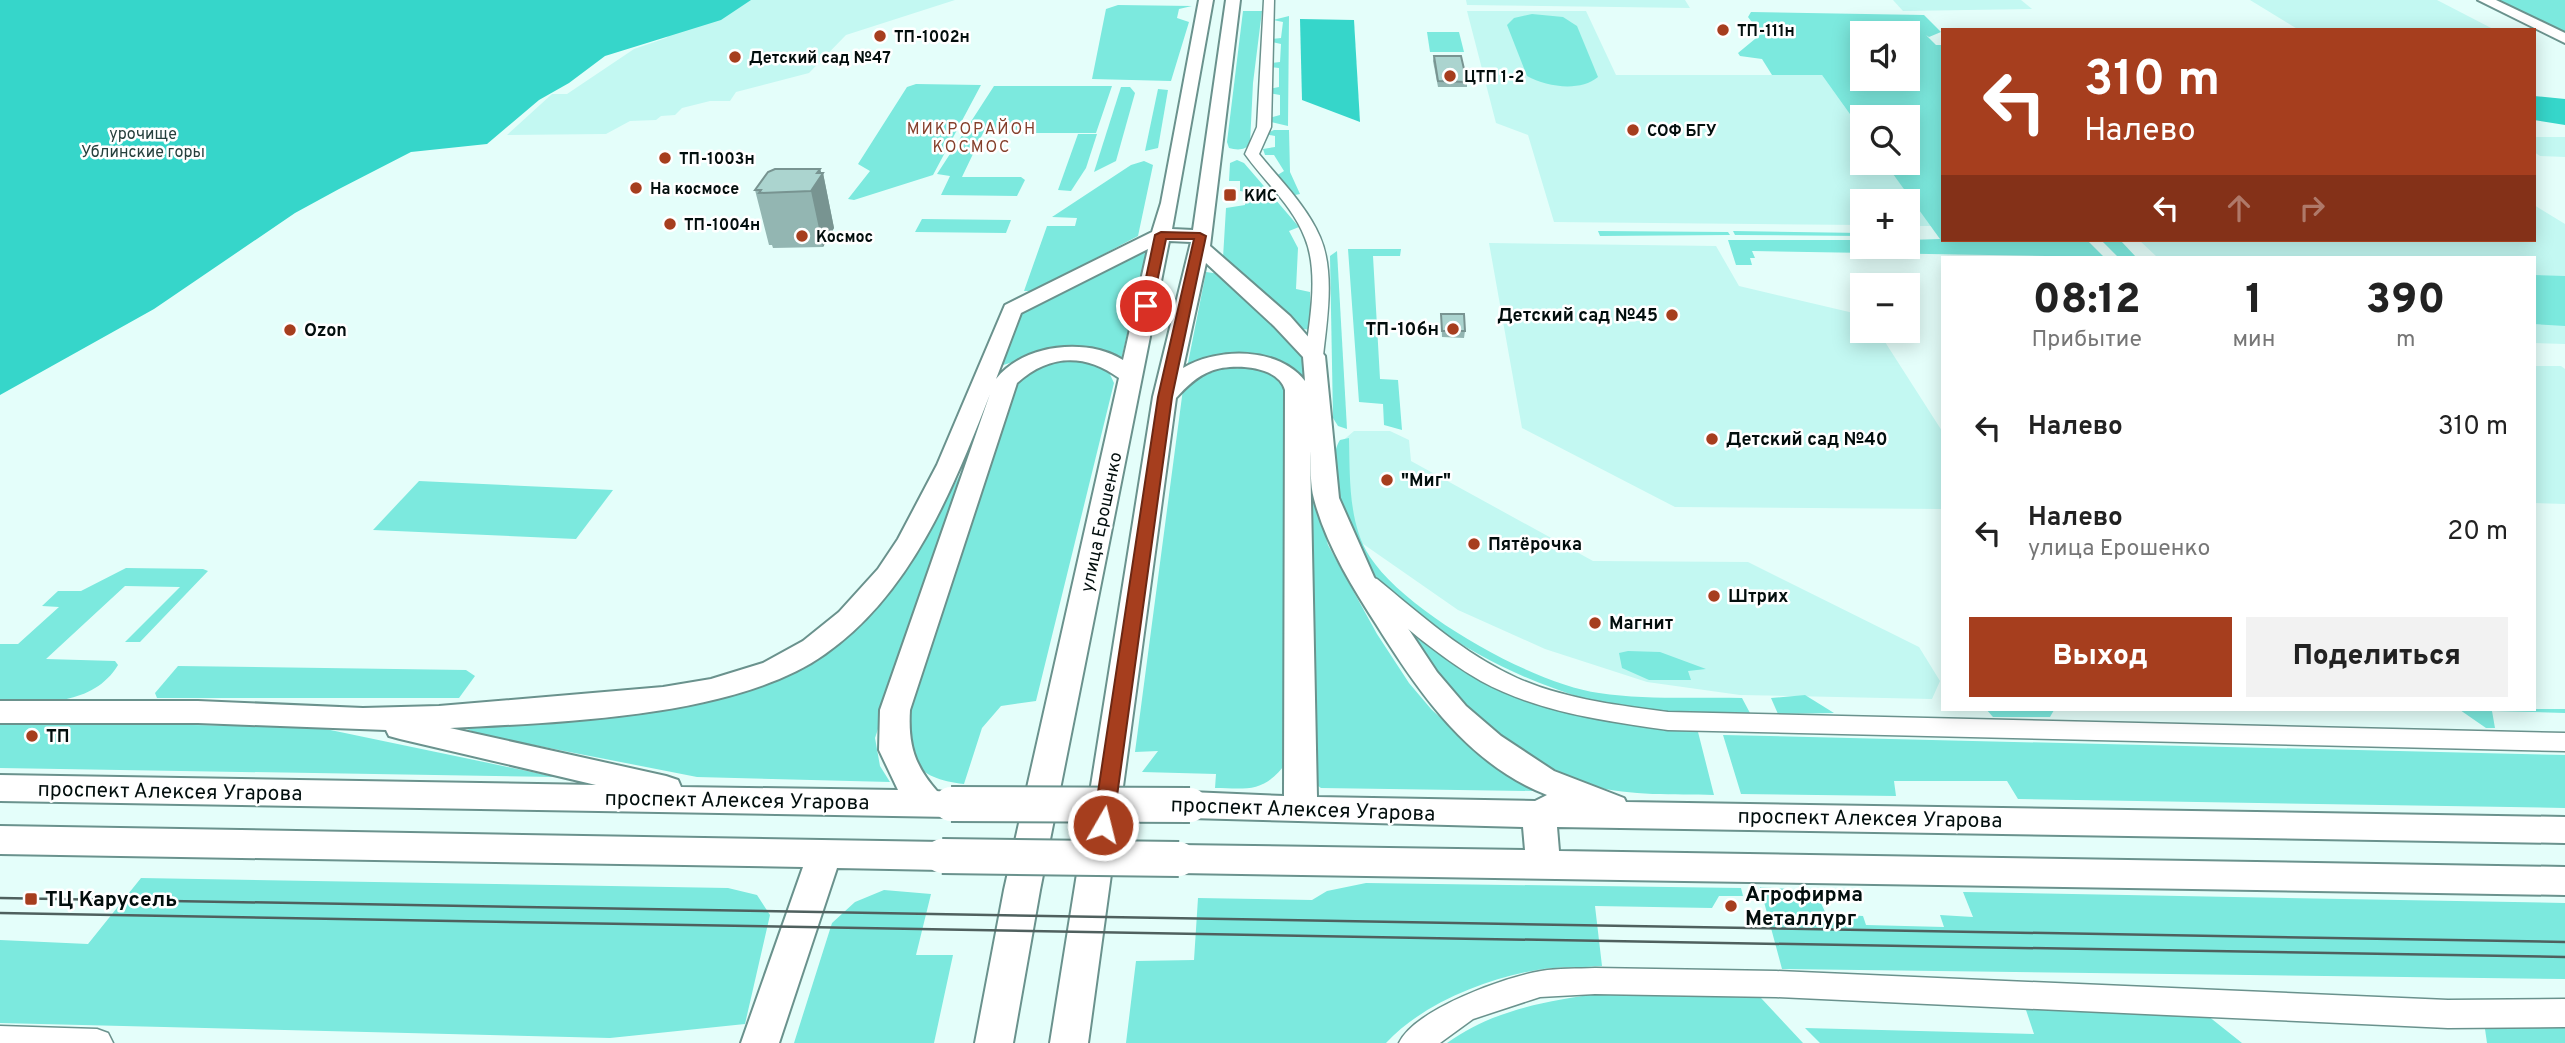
<!DOCTYPE html>
<html lang="ru">
<meta charset="utf-8">
<style>
body{margin:0;font-family:Overpass,sans-serif;background:#f2f2f2;color:#222;height:100vh;display:flex;flex-direction:column;font-size:26px;white-space:nowrap}
*{box-sizing:border-box;margin:0}
p{font-size:23px;color:#767676}
.icon{flex:none;width:38px;height:38px;fill:none;stroke:currentColor;stroke-width:2;stroke-linecap:round;stroke-linejoin:round}
.map{position:relative;flex:1;overflow:hidden}
.side{position:absolute;left:1941px;top:256px;width:595px;height:455px;display:flex;flex-direction:column;background:#fff;border-radius:0px;box-shadow:0 4px 18px #0003}
.side>*{flex:none}
.top-card{position:absolute;left:1941px;top:28px;width:595px;height:214px;border-radius:0px;box-shadow:0 4px 18px #0003;background:#a63e1e;color:#fff;overflow:hidden}
.buttons{position:absolute;left:1850px;top:21px;display:grid;gap:14px}
.buttons a{display:grid;place-items:center;width:70px;height:70px;border-radius:0px;background:#fff;box-shadow:0 4px 18px #0003;font-size:35px}
.pin{position:absolute;display:grid;place-items:center;width:60px;height:60px;color:#fff;margin:-30px;border:4px solid #fff;border-radius:50%;box-shadow:0 2px 7px #0007}
.me{position:absolute;width:77px;margin:-38px;rotate:8deg;stroke-linejoin:round;filter:drop-shadow(0 0 5px #0008)}
.turn{display:flex;align-items:center;gap:24px;height:147px;padding:0 28px;font-size:32px}
.turn .icon{width:91px;height:91px;stroke-width:2.5}
.turn b{display:block;font-size:49px;line-height:60px}
.lanes{display:flex;align-items:center;height:66px;padding:0 28px;background:#0003;justify-content:center;gap:35px;direction:ltr}
.lanes .off{opacity:.35}
.eta{display:flex;justify-content:space-evenly;align-items:center;height:119px;text-align:center}
.eta b{font-size:42px;font-weight:800;line-height:49px}
.button{display:flex;gap:14px;margin-top:auto;padding:14px 28px}
.button a{flex:1;height:80px;border-radius:0px;background:#a63e1e;color:#fff;font-size:28px;font-weight:800;line-height:80px;text-align:center}
.button a+a{background:#f2f2f2;color:#222}
ul{padding:0;list-style:none}
li{display:flex;align-items:center;gap:21px;height:105px;padding:0 28px}
li div{flex:1}
li b{display:block;font-size:26px}
li em{font-style:normal}
.map>svg:first-child{display:block}
.built{fill:#c3f8f2}
.green{fill:#7ce9de;fill-rule:evenodd}
.forest{fill:#36d6ca}
.lines{fill:none;stroke-linecap:round;stroke-linejoin:round}
.minor-casing{stroke:#6a928d;stroke-width:3}
.major-casing{stroke:#6a928d;stroke-width:4}
.minor{fill:#fff;fill-rule:evenodd}
.major{fill:#fff;fill-rule:evenodd}
.tram{stroke:#4f605e;stroke-width:2.5}
.major-bridge-casing{stroke:#6a928d;stroke-width:38;stroke-linecap:butt}
.major-bridge{stroke:#fff;stroke-width:34}
.wall{fill:#93b6b2}
.shaded-wall{fill:#789491}
.building{fill:#abd4cf;stroke:#789491;stroke-width:2}
.route{fill:#a63e1e;stroke:#6c2814;stroke-width:2}
.poi-dot{fill:#a63e1e;stroke:#fff;stroke-width:2.5}
.labels{text-anchor:middle;stroke-width:5;stroke-linejoin:round;paint-order:stroke}
.far-poi-label{font-size:16px;font-weight:bold;fill:#020e0d;stroke:#fff;text-anchor:start}
.far-neighbourhood-label{font-size:16px;letter-spacing:2px;fill:#843f2b;stroke:#fff}
.far-park-label{font-size:16px;fill:#26403d;stroke:#fff}
.poi-label{font-size:18px;font-weight:bold;fill:#020e0d;stroke:#fff;text-anchor:start}
.street-label{font-size:18px;fill:#020e0d;stroke:#fff}
.near-street-label{font-size:21px;fill:#020e0d;stroke:#fff}
.near-poi-label{font-size:21px;font-weight:bold;fill:#020e0d;stroke:#fff;text-anchor:start}
</style>
<div class="map">
<svg width="2565" height="1043" viewBox="0 0 2565 1043">
<rect width="100%" height="100%" fill="#e4fefa"/>
<g class="built">
<polygon points="729,0 955,0 846,35 809,73 736,92 730,101 710,101 682,108 675,115 661,116 656,120 630,121 606,134 507,135 552,94 567,94 634,49 666,38 681,25"/>
<polygon points="1466,0 1685,0 1690,8 1467,5"/>
<polygon points="1893,0 2021,0 2032,9 1903,11"/>
<polygon points="2250,0 2437,0 2495,30 2299,30"/>
<polygon points="1467,11 1586,11 1616,75 1822,75 1862,131 1862,163 1885,163 1931,226 1908,226 1908,201 1862,201 1862,225 1554,222 1528,135 1496,123"/>
<polygon points="2534,137 2565,137 2565,157 2540,156 2534,152"/>
<polygon points="2534,205 2565,224 2565,344 2534,343 2534,257 2157,257 2139,240 2534,240"/>
<polygon points="1489,243 1716,246 1739,286 1862,315 1862,331 1878,331 1942,431 1942,509 1675,507 1522,428"/>
<polygon points="2534,366 2561,366 2565,369 2565,504 2534,503"/>
<polygon points="1354,431 1390,431 1409,440 1411,461 1593,561 1748,562 1919,647 1940,681 1932,699 1740,695 1647,682 1545,649 1458,610 1356,539 1340,443"/>
</g>
<g class="green">
<polygon points="2496,0 2565,0 2565,32 2562,31"/>
<polygon points="1118,5 1192,6 1179,9 1177,18 1189,22 1171,81 1092,79 1106,9"/>
<path d="M1243,11H1262L1253,83L1250,143C1246,151 1236,150 1229,148L1227,142Z"/>
<path d="M1751,12L1924,15L1941,32L1929,37L1926,35L1936,45H1942V240H2132L2121,241L2136,257H2118L2102,241H2088L2104,257L1752,251L1755,258H1750L1752,265H1736L1728,240H1862V247H1908V240L1940,239L1885,163H1908V117H1862V131L1822,75H1772L1762,59L1740,56L1738,53L1761,34L1748,17ZM1862,33H1908V79H1862Z"/>
<path d="M1532,14L1563,17L1577,26L1598,77C1580,92 1547,87 1527,76L1507,25L1514,18Z"/>
<polygon points="1289,16 1288,126 1271,122 1269,118 1280,115 1280,95 1269,93 1269,89 1279,87 1279,68 1270,67 1271,63 1280,62 1281,44 1272,42 1272,39 1281,38 1283,22 1273,20"/>
<polygon points="1427,32 1459,32 1464,52 1430,52"/>
<polygon points="916,84 981,85 933,175 854,200 848,199 870,171 858,164 907,87"/>
<polygon points="994,86 1112,86 1096,133 983,133 962,177 1021,177 1025,180 1017,196 941,195 950,176 937,174"/>
<polygon points="1121,87 1130,87 1135,93 1116,161 1094,172"/>
<polygon points="1158,89 1168,90 1158,148 1145,151"/>
<polygon points="1274,130 1289,130 1290,172 1300,194 1295,195 1276,176 1284,171 1274,155 1265,155 1263,149 1275,147 1275,136 1265,134"/>
<polygon points="1078,134 1097,134 1086,168 1071,191 1058,190"/>
<polygon points="1237,160 1244,163 1299,227 1289,231 1298,248 1296,289 1310,292 1311,330 1303,329 1223,258 1226,208 1245,205 1246,192 1240,191 1240,181 1229,181 1230,163"/>
<polygon points="1144,161 1153,165 1138,236 1034,291 1024,291 1047,226 1075,226 1077,218 1052,217 1131,165"/>
<polygon points="922,219 1011,220 1006,233 915,232"/>
<polygon points="1598,231 1728,232 1730,235 1600,236"/>
<polygon points="1733,231 1862,233 1862,236 1735,235"/>
<polygon points="1348,249 1401,249 1400,256 1373,256 1380,379 1398,380 1402,430 1384,425 1383,404 1359,402"/>
<polygon points="1142,251 1146,254 1121,360 1023,359 1000,366 1019,313"/>
<polygon points="1337,251 1347,429 1338,426 1333,418 1330,256"/>
<path d="M1206,272L1220,274C1250,301 1305,336 1308,380L1303,381C1257,359 1236,344 1187,368Z"/>
<polygon points="2534,275 2565,276 2565,326 2534,324"/>
<path d="M1071,357L1107,368L1114,383L1036,701L1001,706L982,728L964,784C920,779 905,763 907,718L1009,385L1046,362Z"/>
<path d="M1231,365C1254,367 1277,368 1287,391L1288,761C1264,792 1252,789 1215,788L1216,774L1142,772L1158,751L1135,752L1183,389L1202,371Z"/>
<polygon points="1307,422 1318,502 1328,545 1377,634 1409,683 1431,709 1459,735 1534,791 1321,788 1314,783"/>
<path d="M1349,438C1350,476 1348,524 1370,557C1407,613 1533,684 1599,693C1645,700 1695,697 1742,698L1750,713C1714,712 1674,715 1638,710C1544,697 1423,637 1362,561C1352,548 1348,528 1344,512C1339,492 1328,458 1340,440Z"/>
<polygon points="966,464 875,738 880,766 890,782 697,777 483,735 458,726 693,704 765,685 804,668 870,615 899,581"/>
<polygon points="419,481 613,490 576,539 373,530"/>
<path d="M126,568L203,569L208,571L140,642H125L180,587L125,586L46,659L115,661L118,665C93,706 43,702 0,704V644H18L59,607L42,606L58,591H81Z"/>
<path d="M1393,610L1437,649L1607,720L1698,732L1714,795C1674,794 1631,796 1592,786C1540,774 1487,732 1452,693C1430,668 1412,637 1393,610Z"/>
<polygon points="1628,651 1660,652 1706,669 1688,671 1691,680 1649,680 1622,668 1619,653"/>
<polygon points="178,666 466,670 475,676 459,698 157,698 155,693"/>
<polygon points="1805,695 1834,713 1778,714 1771,698"/>
<polygon points="1986,709 2054,709 2054,710 2050,717 1993,717"/>
<polygon points="2420,709 2565,709 2565,713 2492,711 2495,728 2486,728 2460,710"/>
<polygon points="0,722 316,727 556,777 0,768"/>
<polygon points="1723,735 2565,755 2565,808 2018,799 2007,781 1894,781 1896,796 1741,794"/>
<polygon points="141,878 728,888 757,895 770,915 745,1024 610,1038 0,1023 0,940 88,944"/>
<path d="M1366,883L1741,888L1743,896H1719L1712,908L1595,906L1602,966C1581,968 1558,966 1537,970C1485,979 1422,1004 1386,1043H1126L1136,961L1194,960L1198,898L1312,900L1327,891Z"/>
<polygon points="1760,887 1791,889 1820,901 1826,914 1863,916 1866,925 1944,927 1940,915 1973,917 1963,892 2565,903 2565,979 1782,969"/>
<polygon points="884,890 931,894 916,955 953,955 934,1043 794,1043 832,923 855,902"/>
<path d="M1601,993L1761,998L1803,1043H1447C1495,1009 1544,1002 1601,993Z"/>
<polygon points="2025,1007 2198,1008 2242,1043 1820,1043 1805,1028 2034,1034"/>
<polygon points="2494,1021 2565,1022 2565,1043 2487,1043 2485,1029"/>
</g>
<g class="forest">
<polygon points="0,0 751,0 721,20 605,56 569,83 539,100 487,144 411,152 339,189 295,213 154,309 0,395"/>
<polygon points="1300,19 1354,20 1360,122 1302,100"/>
<polygon points="2534,96 2565,99 2565,125 2534,120"/>
</g>
<g class="lines">
<defs>
<g id="minor">
<path d="M1264,0H1274L1271,127L1259,154C1280,180 1307,206 1320,237C1335,271 1327,320 1323,356L1314,361L1305,356C1310,320 1319,272 1305,238C1293,206 1264,181 1245,154L1257,127Z"/>
<path d="M1369,577L1377,579C1421,615 1464,654 1517,678C1564,699 1617,705 1668,712L2565,733V751L1668,730C1605,721 1538,712 1481,681C1437,656 1399,621 1361,589L1358,584L1361,579Z"/>
<path d="M1595,968L1776,971L2448,1000L2565,999V1027L2448,1028L1776,997L1595,994L1540,997L1473,1019L1440,1043H1399C1415,1009 1505,977 1541,971C1558,968 1577,969 1595,968Z"/>
<polygon points="0,1026 97,1029 108,1033 113,1043 0,1043"/>
</g>
<g id="major">
<path d="M1199,0H1213L1172,229L1193,230L1226,0H1240L1210,246L1290,316L1325,356L1339,498L1374,577L1437,672L1466,706L1501,736L1554,771L1624,798L1626,802L2565,817V843L1557,827L1559,851L2565,867V895L1179,873L1167,869L1162,859L1167,849L1179,845L1525,850L1523,827L1190,818L1178,814L1173,805L1178,796L1190,792L1284,796L1285,390C1278,365 1231,363 1211,371C1197,376 1186,387 1176,398L1088,1043H1050L1153,397L1191,242L1169,241L1040,890L1013,1043H975L1004,890L1119,378C1085,353 1049,354 1017,383L910,710C908,744 914,765 937,791L963,795L968,804L963,813L951,817L0,801V775L596,785L400,739L389,736L386,730L198,723H0V701H198L363,708L439,706L663,687L711,679L763,663L803,641L839,612L878,569L898,539L937,465L1005,305L1152,232L1161,203ZM1148,249L1123,360C1087,337 1023,344 996,379L1021,313ZM1206,263L1274,326L1303,357L1305,381C1279,347 1218,347 1183,368ZM990,394L880,710L879,750L898,790L681,787L678,780L666,776L450,728C558,722 735,718 825,654C911,594 953,489 990,394ZM1310,451C1311,466 1310,485 1314,499C1326,544 1351,585 1376,624C1419,693 1468,764 1547,795L1535,801L1317,797Z"/>
<polygon points="2478,0 2496,0 2565,33 2565,43"/>
<polygon points="0,826 942,842 954,846 959,856 954,866 942,870 837,868 779,1043 741,1043 803,867 0,854"/>
</g>
</defs>
<use href="#minor" class="minor-casing"/>
<use href="#major" class="major-casing"/>
<use href="#minor" class="minor"/>
<use href="#major" class="major"/>
<g class="tram">
<polyline points="0,898 2565,942"/>
<path d="M0,913C855,931 1710,941 2565,957"/>
</g>
<defs>
<g id="major-bridge">
<polyline points="951,804 1190,805"/>
<polyline points="942,856 1179,859"/>
</g>
</defs>
<use href="#major-bridge" class="major-bridge-casing"/>
<use href="#major-bridge" class="major-bridge"/>
</g>
<g class="wall">
<polygon points="1434,56 1467,82 1467,87 1438,87 1433,61"/>
<polygon points="820,169 821,173 823,173 834,228 823,247 773,248 772,245 769,245 755,190"/>
<polygon points="1441,314 1465,331 1464,338 1442,337"/>
</g>
<polygon class="shaded-wall" points="820,169 822,175 823,173 834,228 823,247 811,191 817,173"/>
<g class="building">
<polygon points="1434,56 1461,56 1467,82 1438,81"/>
<polygon points="775,169 820,169 817,173 823,173 811,191 759,193 761,190 755,190 768,172"/>
<polygon points="1441,314 1464,314 1465,331 1442,331"/>
</g>
<polygon class="route" points="1161,232 1200,233 1206,236 1172,397 1113,825 1110,831 1096,831 1093,825 1158,397 1194,239 1166,239 1152,306 1146,309 1140,306 1155,235"/>
<g class="poi-dot">
<circle cx="1723" cy="30" r="7"/>
<circle cx="880" cy="36" r="7"/>
<circle cx="735" cy="57" r="7"/>
<circle cx="1450" cy="76" r="7"/>
<circle cx="1633" cy="130" r="7"/>
<circle cx="665" cy="158" r="7"/>
<circle cx="636" cy="188" r="7"/>
<rect x="1223" y="188" width="14" height="14" rx="3.5"/>
<circle cx="670" cy="224" r="7"/>
<circle cx="802" cy="236" r="7"/>
<circle cx="1672" cy="315" r="7"/>
<circle cx="1453" cy="329" r="7"/>
<circle cx="290" cy="330" r="7"/>
<circle cx="1712" cy="439" r="7"/>
<circle cx="1387" cy="480" r="7"/>
<circle cx="1474" cy="544" r="7"/>
<circle cx="1714" cy="596" r="7"/>
<circle cx="1595" cy="623" r="7"/>
<circle cx="32" cy="736" r="7"/>
<rect x="24" y="892" width="14" height="14" rx="3.5"/>
<circle cx="1731" cy="906" r="7"/>
</g>
<g class="labels">
<g class="far-poi-label">
<text x="1737" y="36">ТП-111н</text>
<text x="894" y="42">ТП-1002н</text>
<text x="749" y="63">Детский сад №47</text>
<text x="1464" y="82">ЦТП 1-2</text>
<text x="1647" y="136">СОФ БГУ</text>
<text x="679" y="164">ТП-1003н</text>
<text x="650" y="194">На космосе</text>
<text x="1244" y="201">КИС</text>
<text x="684" y="230">ТП-1004н</text>
<text x="816" y="242">Космос</text>
</g>
<g class="far-neighbourhood-label">
<text x="972" y="134">МИКРОРАЙОН<tspan x="972" dy="18">КОСМОС</tspan></text>
</g>
<g class="far-park-label">
<text x="143" y="139">урочище<tspan x="143" dy="18">Ублинские горы</tspan></text>
</g>
<g class="poi-label">
<text x="1658" y="321" text-anchor="end">Детский сад №45</text>
<text x="1439" y="335" text-anchor="end">ТП-106н</text>
<text x="304" y="336">Ozon</text>
<text x="1726" y="445">Детский сад №40</text>
<text x="1401" y="486">"Миг"</text>
<text x="1488" y="550">Пятёрочка</text>
<text x="1728" y="602">Штрих</text>
<text x="1609" y="629">Магнит</text>
<text x="46" y="742">ТП</text>
</g>
<g class="street-label">
<text transform="translate(1101 522) rotate(-78)" y="6">улица Ерошенко</text>
</g>
<g class="near-street-label">
<text transform="translate(170 791) rotate(1)" y="7">проспект Алексея Угарова</text>
<text transform="translate(737 800) rotate(1)" y="7">проспект Алексея Угарова</text>
<text transform="translate(1303 809) rotate(2)" y="7">проспект Алексея Угарова</text>
<text transform="translate(1870 818) rotate(1)" y="7">проспект Алексея Угарова</text>
</g>
<g class="near-poi-label">
<text x="1745" y="901">Агрофирма<tspan x="1745" dy="24">Металлург</tspan></text>
<text x="45" y="906">ТЦ Карусель</text>
</g>
</g>
</svg>
<div class="buttons">
<a><svg class="icon" aria-label="sound" viewBox="0 0 24 24"><path d="M4 9h4l5-4v14l-5-4H4zM17 9q2 3 0 6"/></svg></a>
<a><svg class="icon" aria-label="search" viewBox="0 0 24 24"><circle cx="10" cy="10" r="6"/><path d="M15 15l6 6"/></svg></a>
<a>+</a>
<a>−</a>
</div>
<div class="pin" style="left:1146px;top:306px;background:#d93025"><svg class="icon" aria-label="arrive" viewBox="0 0 24 24"><path d="M6 21V4h12l-3 4 3 4H6"/></svg></div>
<svg class="me" style="left:1103px;top:825px" viewBox="-20 -20 40 40"><circle r="17" fill="#a63e1e" stroke="#fff" stroke-width="3"/><path d="M0-11L8 9 0 5-8 9z" fill="#fff"/></svg>
<div class="top-card">
<div class="turn"><svg class="icon" aria-label="left" viewBox="0 0 24 24"><path d="M17 20v-9H6M10 6l-5 5 5 5"/></svg><div><b>310 m</b>Налево</div></div>
<div class="lanes"><svg class="icon" aria-label="left" viewBox="0 0 24 24"><path d="M17 20v-9H6M10 6l-5 5 5 5"/></svg><svg class="icon off" aria-label="ahead" viewBox="0 0 24 24"><path d="M12 20V5M6 11l6-6 6 6"/></svg><svg class="icon off" aria-label="right" viewBox="0 0 24 24"><path d="M7 20v-9h11M14 6l5 5-5 5"/></svg></div>
</div>
<section class="side">
<div class="eta">
<div><b>08:12</b><p>Прибытие</p></div>
<div><b>1</b><p>мин</p></div>
<div><b>390</b><p>m</p></div>
</div>
<ul>
<li><svg class="icon" aria-label="left" viewBox="0 0 24 24"><path d="M17 20v-9H6M10 6l-5 5 5 5"/></svg><div><b>Налево</b></div><em>310 m</em></li>
<li><svg class="icon" aria-label="left" viewBox="0 0 24 24"><path d="M17 20v-9H6M10 6l-5 5 5 5"/></svg><div><b>Налево</b><p>улица Ерошенко</p></div><em>20 m</em></li>
</ul>
<div class="button"><a>Выход</a><a>Поделиться</a></div>
</section>
</div>
